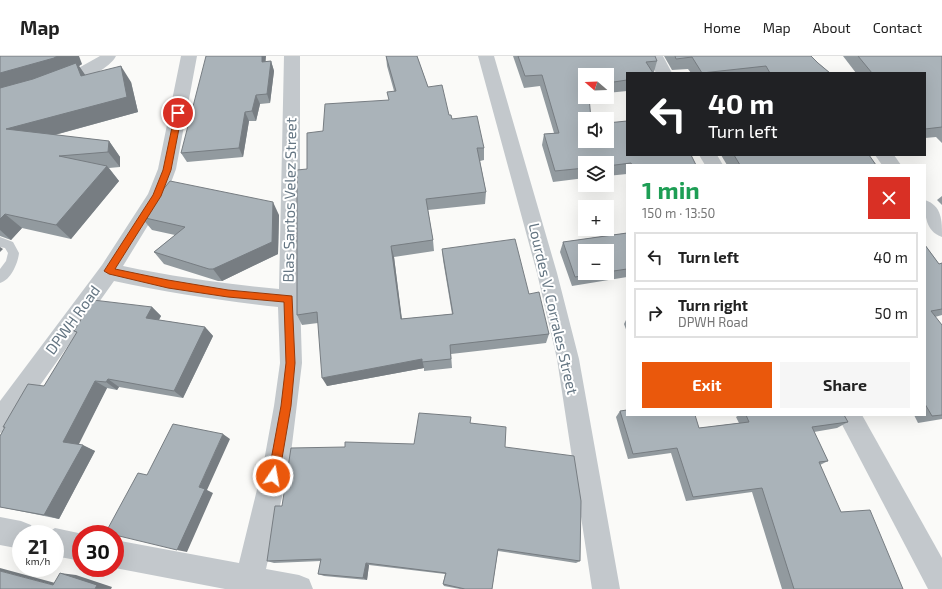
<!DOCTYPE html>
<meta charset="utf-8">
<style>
body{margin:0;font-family:"Exo 2",sans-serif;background:#f6f6f6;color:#222;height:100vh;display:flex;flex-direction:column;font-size:15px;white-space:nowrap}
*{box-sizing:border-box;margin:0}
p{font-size:13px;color:#767676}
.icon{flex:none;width:22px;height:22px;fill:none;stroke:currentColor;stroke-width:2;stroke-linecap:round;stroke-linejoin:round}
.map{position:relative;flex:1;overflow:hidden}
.side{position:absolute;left:626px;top:108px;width:300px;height:252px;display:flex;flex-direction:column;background:#fff;border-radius:0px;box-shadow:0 4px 16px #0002}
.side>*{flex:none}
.top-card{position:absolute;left:626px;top:16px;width:300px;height:84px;border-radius:0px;box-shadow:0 4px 16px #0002;background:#202124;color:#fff;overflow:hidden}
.needle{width:26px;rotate:289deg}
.fabs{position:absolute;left:578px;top:12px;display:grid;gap:8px}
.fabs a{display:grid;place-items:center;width:36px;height:36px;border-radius:0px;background:#fff;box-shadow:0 4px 16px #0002;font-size:20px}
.speed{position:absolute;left:12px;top:469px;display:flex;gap:8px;font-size:20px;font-weight:700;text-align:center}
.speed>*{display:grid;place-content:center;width:52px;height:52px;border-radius:50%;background:#fff;box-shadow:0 4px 16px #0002;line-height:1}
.speed small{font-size:10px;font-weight:400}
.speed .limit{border:6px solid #d22;background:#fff;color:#111}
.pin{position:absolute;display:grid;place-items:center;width:34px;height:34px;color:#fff;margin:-17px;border:2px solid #fff;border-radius:50%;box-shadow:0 1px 4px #0007}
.me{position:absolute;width:44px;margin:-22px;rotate:12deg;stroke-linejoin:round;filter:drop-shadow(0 0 3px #0008)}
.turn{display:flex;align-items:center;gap:14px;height:84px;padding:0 16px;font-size:18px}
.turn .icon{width:52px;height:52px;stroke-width:2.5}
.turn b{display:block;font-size:28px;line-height:34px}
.round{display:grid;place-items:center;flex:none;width:42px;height:42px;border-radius:0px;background:#f6f6f6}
.overview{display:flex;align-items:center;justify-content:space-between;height:68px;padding:0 16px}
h1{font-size:24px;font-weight:700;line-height:30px;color:#1e9e55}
.button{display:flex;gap:8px;margin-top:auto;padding:8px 16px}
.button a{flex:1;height:46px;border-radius:0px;background:#ea580c;color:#fff;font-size:16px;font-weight:700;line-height:46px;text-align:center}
.button a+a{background:#f6f6f6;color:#222}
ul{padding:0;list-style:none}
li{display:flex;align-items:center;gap:12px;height:50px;margin:0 8px 6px;padding:0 8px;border:2px solid #e0e0e0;border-radius:0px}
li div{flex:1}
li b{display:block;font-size:15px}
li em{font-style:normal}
header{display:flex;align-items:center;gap:24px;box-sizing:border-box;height:56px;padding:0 20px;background:#fff;border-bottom:1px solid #e0e0e0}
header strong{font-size:19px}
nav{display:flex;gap:22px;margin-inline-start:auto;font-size:14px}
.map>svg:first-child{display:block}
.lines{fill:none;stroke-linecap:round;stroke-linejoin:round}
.service{fill:#c3c8cc;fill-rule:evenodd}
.minor{fill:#c3c8cc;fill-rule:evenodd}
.wall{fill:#929a9f;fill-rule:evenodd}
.shaded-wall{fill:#777d82}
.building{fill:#aab3b9;stroke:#777d82}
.route{fill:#ea580c;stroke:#983908}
.labels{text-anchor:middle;stroke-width:4;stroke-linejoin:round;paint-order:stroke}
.street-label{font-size:15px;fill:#657683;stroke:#fff}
</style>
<header>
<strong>Map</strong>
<nav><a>Home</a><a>Map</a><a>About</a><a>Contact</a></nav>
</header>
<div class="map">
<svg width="942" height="533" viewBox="0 0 942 533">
<rect width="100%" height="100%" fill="#fafaf8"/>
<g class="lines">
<path class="service" d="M0,181L13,186L19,197C18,207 11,224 0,227V213L6,205L8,197L5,192L0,191Z"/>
<g class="minor">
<path d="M100,0H116C104,24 26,43 0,50V39L66,19Z"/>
<path d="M181,0H197L176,113L166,140L123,210C175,221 226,228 279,233L284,0H300V243L302,307L290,405L266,513L299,519L309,523L313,533H225L115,512V484L239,507L264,405L274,350L280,307L278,251C223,245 169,237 114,225L9,373L0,377V345L102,209L148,138L158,113Z"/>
<polygon points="478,0 494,0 557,217 579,303 620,533 592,533 557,303 537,217"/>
<polygon points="647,0 663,0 672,17 656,17"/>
<polygon points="699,99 717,99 723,109 705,109"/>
<polygon points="875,99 894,99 901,109 882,109"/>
<path d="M925,144C942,150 942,164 942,181C925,175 925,159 925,144Z"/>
<polygon points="837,359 862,359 942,502 942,533 928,533"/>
<polygon points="0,461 21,465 31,469 34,478 21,478 21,493 0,489"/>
<polygon points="55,472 83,478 81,478 81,505 55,500 55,478 45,478"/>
</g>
</g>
<g class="wall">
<polygon points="0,0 82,8 79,10 85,19 131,26 138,56 55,79 109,85 120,101 120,111 109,112 119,125 71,183 22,172 11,184 0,180"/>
<polygon points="386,0 417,0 428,31 452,63 484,92 484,104 480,105 486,136 485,148 428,154 433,184 434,195 394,201 402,263 452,258 443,204 442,193 529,238 549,278 546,287 451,298 452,312 424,315 424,312 327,330 318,267 302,269 297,259 307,113 323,75 389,44 394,35 387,10"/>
<polygon points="513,0 655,0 657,5 654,16 627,17 627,35 607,37 607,19 585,19 585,85 696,109 627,109 627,118 607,120 607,107 585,107 585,122 553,126 542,89 544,78 554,77 540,30 524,32"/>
<polygon points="664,0 811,0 818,7 830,17 691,17 688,13 672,14"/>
<polygon points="843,0 942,0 942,87 936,81 925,82 925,17 856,17"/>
<polygon points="266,5 271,5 274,15 270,47 260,48 256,65 249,65 243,101 187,106 181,97"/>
<polygon points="721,99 869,99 876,109 727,109"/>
<polygon points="942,140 942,149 937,144"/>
<polygon points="279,159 278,198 222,225 218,225 164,208 154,196 175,179 152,174 141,161"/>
<path d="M627,177V221L572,230L560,196L563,186ZM607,195V217H585Z"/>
<polygon points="925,189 939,208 942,207 942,259 935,261 942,269 942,363 918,367 914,359 925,359"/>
<polygon points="152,251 161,260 159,264 205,271 213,280 183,342 119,331 117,334 107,332 78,388 95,395 59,463 0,451 0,380 5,372 3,371 44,330 77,277 74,275"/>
<polygon points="627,262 627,276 624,268"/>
<polygon points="620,355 699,372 739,367 736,361 739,359 844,359 848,366 837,372 814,376 828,405 820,409 841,456 903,533 782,533 752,436 686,445 671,397 628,403 616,361"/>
<polygon points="471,367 505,391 580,505 576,507 498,495 492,533 460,533 444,530 443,528 445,518 369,509 367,524 324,520 318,518 321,505 274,507 267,505 282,450 345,391 414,388"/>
</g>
<g class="shaded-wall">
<polygon points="57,0 79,0 82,8 79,10 88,23 0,37 0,17"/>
<polygon points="262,0 266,0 265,15 262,6"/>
<polygon points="271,5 274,15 270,47 267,38"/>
<polygon points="121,10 131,26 138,56 21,88 6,73"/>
<polygon points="256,39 260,48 256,65 252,55"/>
<polygon points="245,56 249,65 243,101 239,92"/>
<polygon points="109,85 120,101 120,111 108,96"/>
<polygon points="107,110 119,125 71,183 56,169"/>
<polygon points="273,146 279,159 278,198 222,225 213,213"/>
<polygon points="5,158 22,172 11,184 0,174 0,163"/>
<polygon points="391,190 394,201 403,273 401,263"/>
<polygon points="0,191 3,193 0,196"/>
<polygon points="152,251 161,260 155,270 146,262"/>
<polygon points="205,271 213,280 183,342 174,335"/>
<polygon points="422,303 424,312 327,330 322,322"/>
<polygon points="108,323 119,331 117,334 106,326"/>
<polygon points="95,325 107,332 77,392 63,386"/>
<polygon points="223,378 230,383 207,434 213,437 187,496 177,494 199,431"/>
<polygon points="83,389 95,395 59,463 44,459"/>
<polygon points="366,507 369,509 367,524 363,522"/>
<polygon points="0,512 70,531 53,529 0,515"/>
<polygon points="60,517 76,519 112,531 111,533 95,533"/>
</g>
<g class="building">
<polygon points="0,0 57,0 54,2 0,17"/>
<polygon points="206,0 262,0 262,6 271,5 267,38 256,39 252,55 245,56 239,92 181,97"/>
<polygon points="386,0 417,0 428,31 442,29 449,59 451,59 452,63 477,60 484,92 477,92 486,136 426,143 433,184 391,190 401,263 453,258 442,193 515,183 529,238 539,236 549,278 450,289 451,303 422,306 422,303 322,322 317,256 297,259 297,114 307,113 307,77 323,75 325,48 389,44 387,36 396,35"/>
<polygon points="518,0 655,0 657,5 646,6 653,17 627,17 627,24 607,27 607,19 585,19 585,41 589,41 591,63 585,63 585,85 607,85 607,67 627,65 627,99 691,99 696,109 632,109 631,107 607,110 607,107 585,107 585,112 555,115 544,78 559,77 542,19 525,20"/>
<polygon points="675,0 811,0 818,7 830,17 770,17 766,10 702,17 692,1 676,3"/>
<polygon points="858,0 942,0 942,71 925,73 925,17 872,17"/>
<polygon points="76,7 81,20 121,10 127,41 6,73 109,85 108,96 59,100 107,110 56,169 5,158 0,163 0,32 33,23"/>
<polygon points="734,99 869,99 876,109 740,109"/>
<polygon points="170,125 273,146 272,186 213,213 209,213 154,196 185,171 141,161"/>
<polygon points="627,177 627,213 607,216 607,195 585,195 585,217 599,217 575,221 563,186"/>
<polygon points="925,189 939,208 942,207 942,253 931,255 942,269 942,359 932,360 925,348"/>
<polygon points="93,244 152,251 146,262 205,271 174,335 108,323 106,326 95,325 63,386 83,389 44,459 0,451 0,380 5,371 3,371 28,328 44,330 77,276 74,275"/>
<polygon points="627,354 627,359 695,359 699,372 749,366 746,359 844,359 848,366 812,371 828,405 819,406 841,456 870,454 903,533 794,533 762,432 693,441 677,392 633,398 620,355"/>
<polygon points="419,357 471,361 470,367 506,371 505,391 574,400 581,445 580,505 498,493 492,533 465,533 443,528 446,517 366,507 363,522 318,518 321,503 267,505 275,450 282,450 291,392 345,391 345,386 414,388"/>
<polygon points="173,368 223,378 199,431 205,433 177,494 115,479 115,478 106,476 138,417 147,419"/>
<polygon points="0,515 53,529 60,517 97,529 95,533 0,533"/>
</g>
<polygon class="route" points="178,54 182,57 171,114 161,140 115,213 168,224 228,234 292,240 295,307 291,350 279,420 277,423 273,425 270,423 268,420 281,350 286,307 284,246 228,241 168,232 109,218 104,215 153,139 163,114 175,57"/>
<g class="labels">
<g class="street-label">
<text transform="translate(290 144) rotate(-89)" y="5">Blas Santos Velez Street</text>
<text transform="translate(553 253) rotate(77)" y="5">Lourdes V. Corrales Street</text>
<text transform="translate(73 264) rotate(-54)" y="5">DPWH Road</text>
</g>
</g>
</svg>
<div class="fabs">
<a><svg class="needle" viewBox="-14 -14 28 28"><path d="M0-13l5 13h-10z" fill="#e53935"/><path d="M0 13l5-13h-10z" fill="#767676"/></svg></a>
<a><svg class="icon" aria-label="sound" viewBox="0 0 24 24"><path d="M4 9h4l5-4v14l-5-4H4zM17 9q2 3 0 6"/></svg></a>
<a><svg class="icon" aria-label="layers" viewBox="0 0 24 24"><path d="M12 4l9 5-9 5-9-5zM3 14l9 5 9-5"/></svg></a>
<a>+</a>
<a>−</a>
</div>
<div class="speed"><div>21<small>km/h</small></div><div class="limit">30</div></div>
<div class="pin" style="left:178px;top:57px;background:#d93025"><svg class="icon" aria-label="arrive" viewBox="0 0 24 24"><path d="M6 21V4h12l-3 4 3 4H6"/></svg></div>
<svg class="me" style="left:273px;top:420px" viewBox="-20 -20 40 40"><circle r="17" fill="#ea580c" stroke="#fff" stroke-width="3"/><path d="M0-11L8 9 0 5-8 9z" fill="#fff"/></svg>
<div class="top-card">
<div class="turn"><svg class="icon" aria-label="left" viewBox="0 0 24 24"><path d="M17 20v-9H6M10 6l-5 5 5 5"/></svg><div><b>40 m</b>Turn left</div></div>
</div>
<section class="side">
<div class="overview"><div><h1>1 min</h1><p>150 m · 13:50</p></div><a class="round" style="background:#d93025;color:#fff"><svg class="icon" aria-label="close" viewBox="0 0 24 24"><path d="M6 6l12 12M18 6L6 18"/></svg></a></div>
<ul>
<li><svg class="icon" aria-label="left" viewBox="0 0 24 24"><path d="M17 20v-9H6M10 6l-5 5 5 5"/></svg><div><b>Turn left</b></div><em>40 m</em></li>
<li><svg class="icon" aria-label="right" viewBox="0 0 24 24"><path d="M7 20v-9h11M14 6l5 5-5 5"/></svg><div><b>Turn right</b><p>DPWH Road</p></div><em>50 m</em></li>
</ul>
<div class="button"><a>Exit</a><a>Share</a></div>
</section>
</div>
